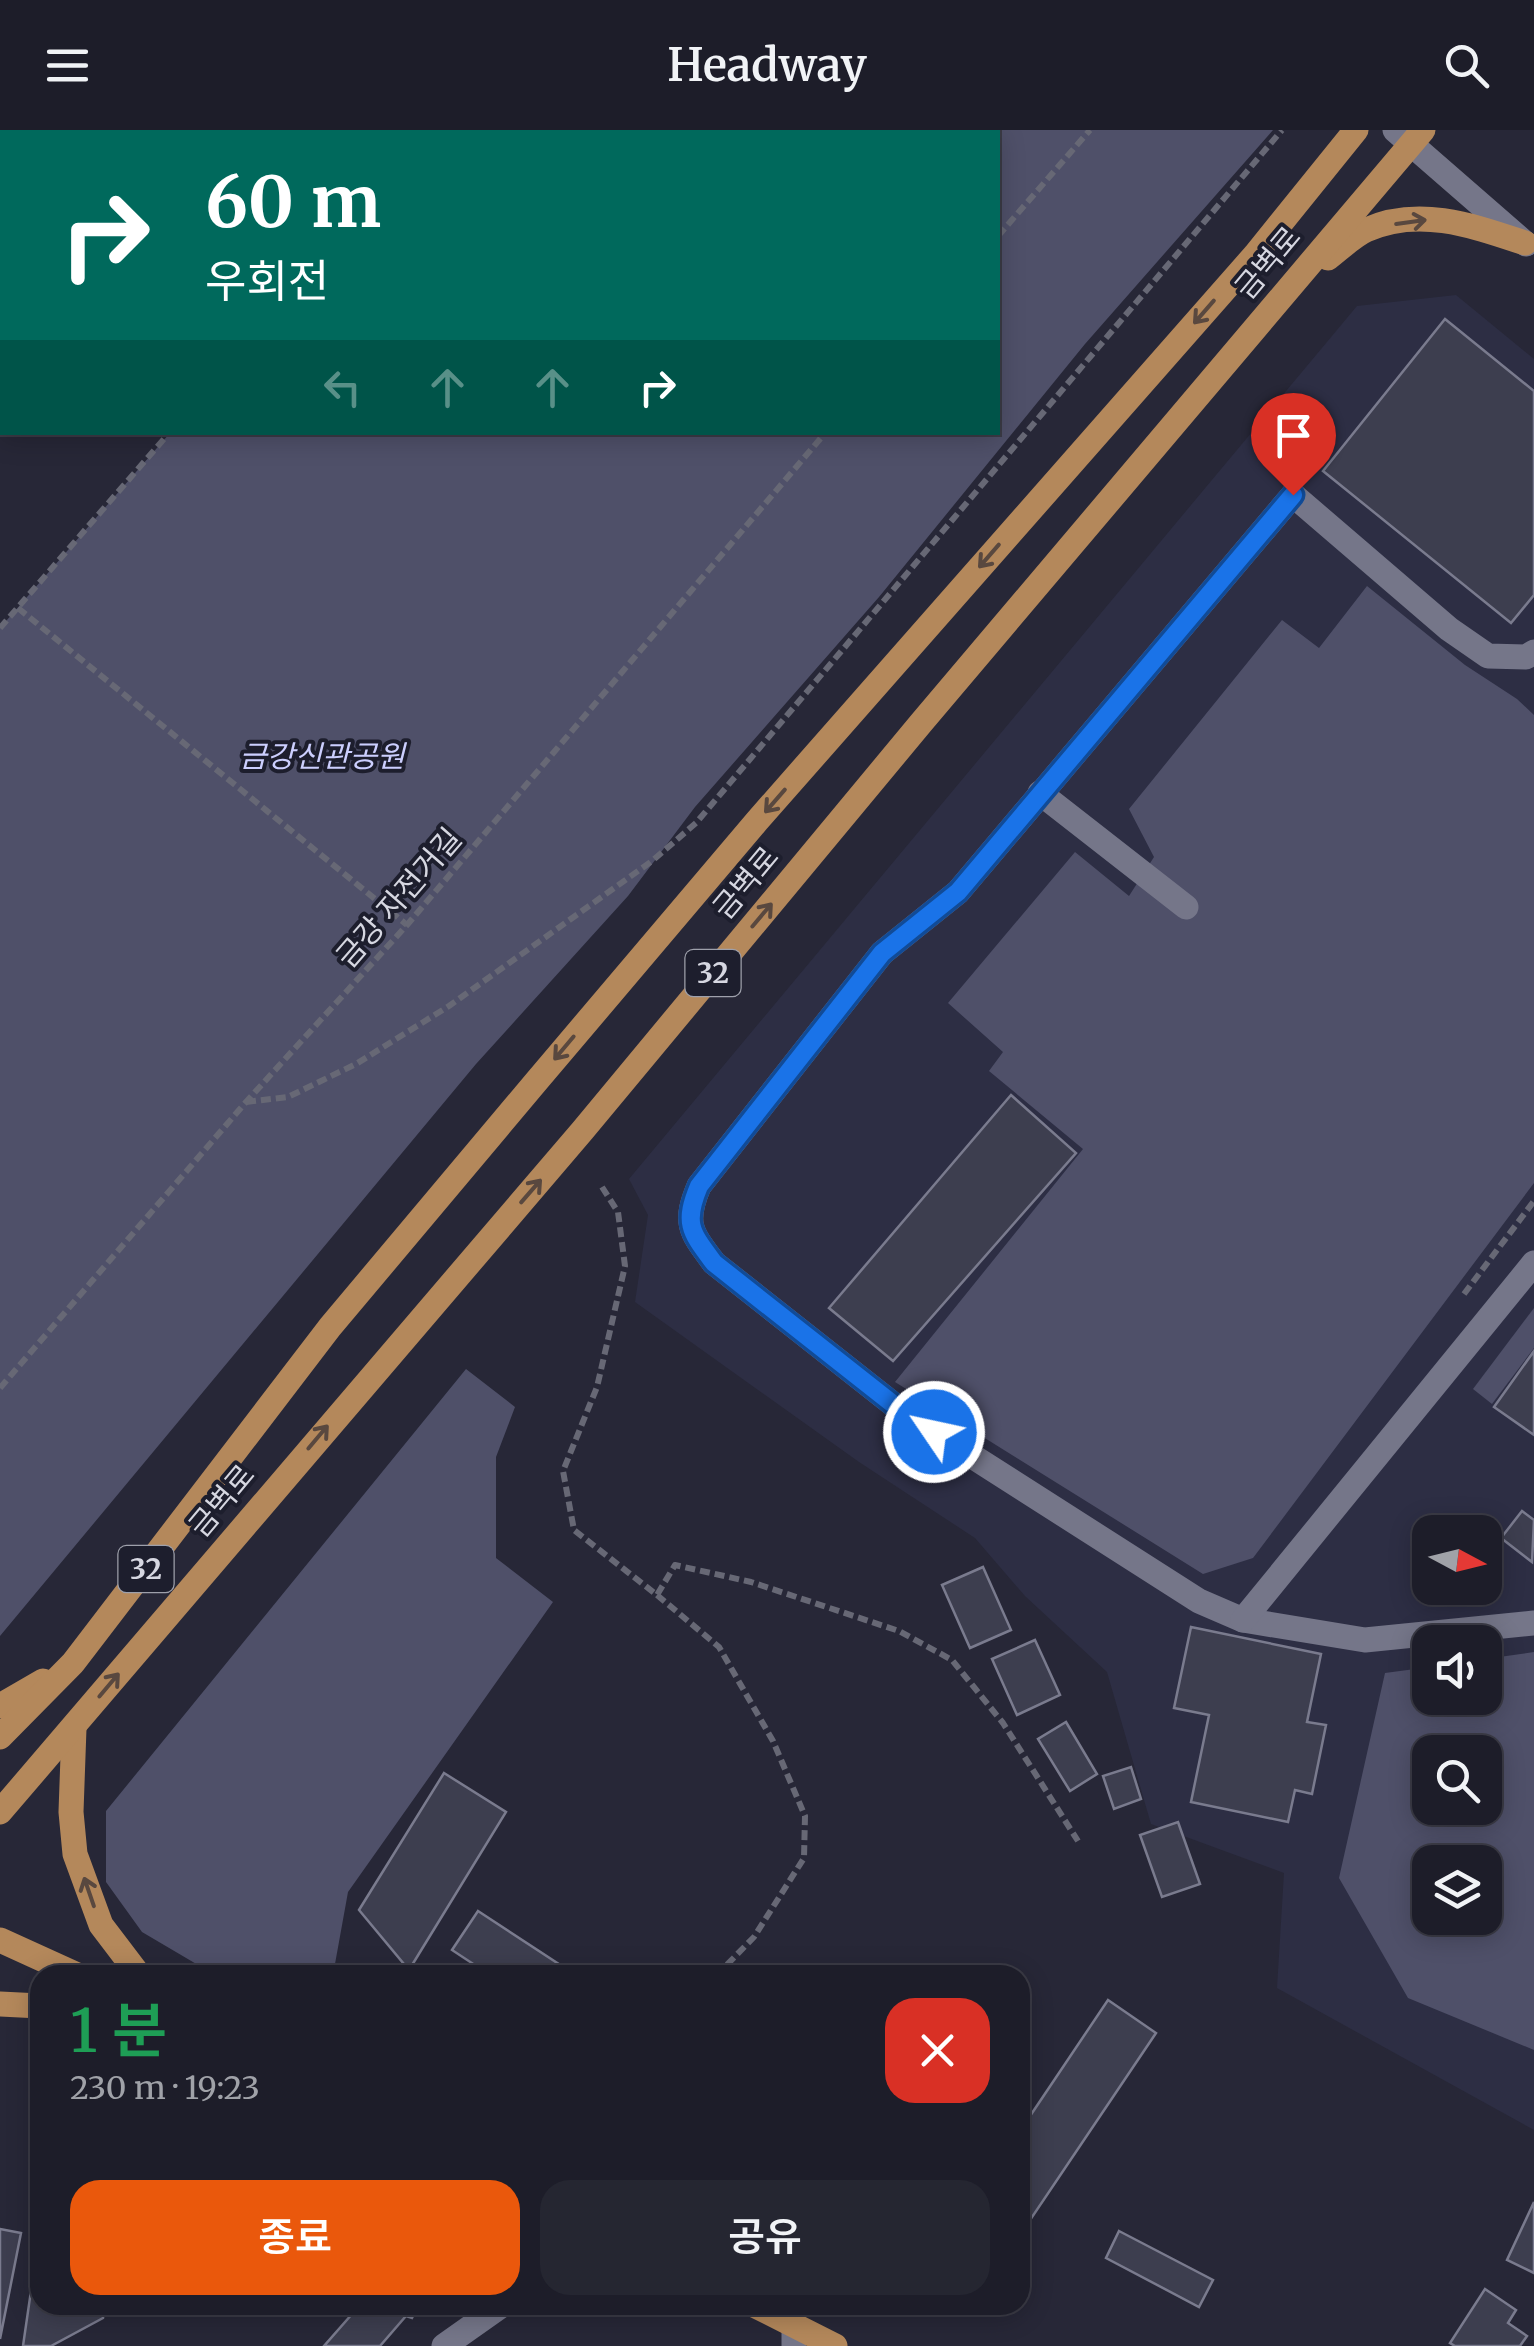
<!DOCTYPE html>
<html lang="ko">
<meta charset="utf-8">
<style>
body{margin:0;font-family:Merriweather,"Noto Sans KR",serif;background:#252631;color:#f1f3f6;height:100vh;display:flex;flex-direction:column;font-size:38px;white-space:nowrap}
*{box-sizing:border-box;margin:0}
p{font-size:32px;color:#a0a2a8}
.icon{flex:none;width:55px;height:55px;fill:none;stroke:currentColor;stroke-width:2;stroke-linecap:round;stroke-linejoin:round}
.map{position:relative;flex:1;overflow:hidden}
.details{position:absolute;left:30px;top:1835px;width:1000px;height:350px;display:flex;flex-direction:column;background:#1d1d29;border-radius:30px;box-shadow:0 5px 25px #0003,0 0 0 2px #3b3b46}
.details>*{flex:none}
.top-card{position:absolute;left:0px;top:0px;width:1000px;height:305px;box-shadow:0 5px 25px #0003,0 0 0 2px #3b3b46;background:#00695c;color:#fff;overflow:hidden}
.needle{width:65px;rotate:97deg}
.tools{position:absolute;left:1412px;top:1385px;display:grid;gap:20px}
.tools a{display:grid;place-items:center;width:90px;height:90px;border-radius:20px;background:#1d1d29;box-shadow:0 5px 25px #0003,0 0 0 2px #3b3b46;font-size:50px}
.pin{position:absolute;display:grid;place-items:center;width:85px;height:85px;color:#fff;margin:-102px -42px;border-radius:50% 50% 50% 0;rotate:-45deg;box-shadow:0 0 10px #0007}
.pin .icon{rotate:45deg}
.me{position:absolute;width:110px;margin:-55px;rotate:304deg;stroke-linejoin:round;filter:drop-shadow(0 0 8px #0008)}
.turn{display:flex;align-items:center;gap:35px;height:210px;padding:0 40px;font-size:45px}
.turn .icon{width:130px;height:130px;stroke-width:2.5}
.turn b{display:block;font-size:70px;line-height:85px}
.lanes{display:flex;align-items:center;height:95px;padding:0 40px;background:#0003;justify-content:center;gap:50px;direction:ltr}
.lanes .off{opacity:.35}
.round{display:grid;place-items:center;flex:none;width:105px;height:105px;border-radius:30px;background:#252631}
.overview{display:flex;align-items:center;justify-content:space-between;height:170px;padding:0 40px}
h1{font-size:60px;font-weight:600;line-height:75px;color:#1e9e55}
.cta{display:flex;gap:20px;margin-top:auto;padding:20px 40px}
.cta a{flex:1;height:115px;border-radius:30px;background:#ea580c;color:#fff;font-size:40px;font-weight:600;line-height:115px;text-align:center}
.cta a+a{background:#252631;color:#f1f3f6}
header{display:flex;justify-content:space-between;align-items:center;height:130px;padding:0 40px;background:#1d1d29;font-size:45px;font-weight:600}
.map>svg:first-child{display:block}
.built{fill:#2d2e44;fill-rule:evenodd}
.green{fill:#4f5069;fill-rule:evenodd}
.building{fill:#3d3e4f;stroke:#7a7b8e;stroke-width:2.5}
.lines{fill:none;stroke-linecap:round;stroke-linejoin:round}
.path{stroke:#676875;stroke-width:6;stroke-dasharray:10 5;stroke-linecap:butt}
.minor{stroke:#757689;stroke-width:25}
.major{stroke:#b4885b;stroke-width:25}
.oneway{stroke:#59483f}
.route-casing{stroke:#114b97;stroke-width:25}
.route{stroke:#1a73e8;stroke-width:18}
.labels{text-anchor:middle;stroke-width:8;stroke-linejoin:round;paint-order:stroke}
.shield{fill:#1d1e2d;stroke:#9ea0ab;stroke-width:2.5}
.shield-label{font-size:28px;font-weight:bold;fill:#d6d7e1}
.street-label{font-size:30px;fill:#d6d7e1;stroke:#1d1e2d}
.park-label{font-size:30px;font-style:italic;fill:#cccffe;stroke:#1d1e2d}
</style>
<header><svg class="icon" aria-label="menu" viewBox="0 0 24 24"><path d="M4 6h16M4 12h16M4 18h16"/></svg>Headway<svg class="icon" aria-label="search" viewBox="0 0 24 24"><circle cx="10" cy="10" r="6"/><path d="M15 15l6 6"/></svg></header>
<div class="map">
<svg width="1534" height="2216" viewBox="0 0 1534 2216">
<rect width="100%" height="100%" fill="#272737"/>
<path class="built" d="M1456,165L1534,229V2000L1277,1858L1284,1743L1151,1694L1107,1542L1025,1466L975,1408L859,1332L635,1172L648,1085L629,1049L1357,176ZM1430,1402H1485V1458H1430ZM1430,1512H1485V1568H1430ZM1430,1622H1485V1678H1430ZM1430,1732H1485V1788H1430Z"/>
<g class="green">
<polygon points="437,0 1273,0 1085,214 879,467 695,677 628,766 476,934 0,1506 0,498 170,303 998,302 998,2 435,2"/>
<polygon points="1367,456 1465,535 1517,569 1534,585 1534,1053 1253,1428 1203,1444 895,1252 1083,1019 989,941 1003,922 948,873 1075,722 1129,766 1154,727 1129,679 1282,490 1319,518"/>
<polygon points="1534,1178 1534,1218 1492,1274 1473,1259"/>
<polygon points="466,1239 515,1277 496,1327 496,1428 553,1472 348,1762 333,1845 215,1845 142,1802 106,1752 106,1681"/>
<path d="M1534,1522V1920L1408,1868L1339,1748L1385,1543L1430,1537V1568H1485V1529ZM1430,1622H1485V1678H1430ZM1430,1732H1485V1788H1430Z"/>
</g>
<g class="building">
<polygon points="1445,189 1534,261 1534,465 1511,493 1323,341"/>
<polygon points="1011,965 1076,1023 893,1231 829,1178"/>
<polygon points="1534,1221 1534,1305 1494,1277"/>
<polygon points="1522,1381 1534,1390 1532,1432 1501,1408"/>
<polygon points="983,1437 1011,1500 970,1518 942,1455"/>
<polygon points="1191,1497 1321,1524 1307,1592 1326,1595 1312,1664 1295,1660 1288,1692 1191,1672 1209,1585 1174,1578"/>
<polygon points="1035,1510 1060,1565 1017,1585 992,1529"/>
<polygon points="1066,1592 1097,1644 1070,1661 1038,1609"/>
<polygon points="1131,1637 1141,1669 1114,1679 1103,1646"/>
<polygon points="444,1643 506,1682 409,1840 359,1780"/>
<polygon points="1178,1692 1200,1754 1162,1767 1140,1705"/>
<polygon points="478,1781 574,1844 573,1845 490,1845 452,1820"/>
<polygon points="1108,1870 1156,1903 1020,2105 1020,2001"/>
<polygon points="1534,2072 1534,2143 1507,2130"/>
<polygon points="0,2099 21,2103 0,2209"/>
<polygon points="1119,2101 1213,2150 1199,2177 1106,2128"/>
<polygon points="33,2147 40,2148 40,2175 105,2175 103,2188 51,2216 23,2216"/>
<polygon points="1485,2159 1516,2180 1508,2193 1527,2206 1520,2216 1455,2216 1450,2213"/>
<polygon points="360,2175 418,2175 412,2188 406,2186 380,2216 324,2216"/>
</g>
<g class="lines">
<g class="path">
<polyline points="435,2 437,0"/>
<polyline points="998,106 1090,0"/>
<polyline points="18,478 407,795"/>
<polyline points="0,498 170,302"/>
<polyline points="246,972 288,967 356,934 449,876 652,731 696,693 1282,0"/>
<polyline points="602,1057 618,1082 625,1136 597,1257 563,1341 574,1400 657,1465 675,1435 751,1452 899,1501 952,1530 1003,1593 1078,1711"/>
<polyline points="1464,1164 1534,1071"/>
<polyline points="0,1258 246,972 407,795 826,302"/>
<polyline points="657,1465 719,1517 773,1611 805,1686 804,1728 754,1807 717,1845"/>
</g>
<g class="minor">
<polyline points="1395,0 1526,114"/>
<path d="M1534,522L1526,527L1488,526L1449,499L1293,365L958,762L882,823L699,1056C683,1094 691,1102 714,1133L903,1282L1199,1471L1243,1490L1365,1510L1534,1493"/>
<polyline points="1040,663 1186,777"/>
<polyline points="1243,1490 1534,1133"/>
<polyline points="794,2195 794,2216"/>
<polyline points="444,2216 502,2175"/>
</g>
<g class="major">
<path d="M1328,128C1340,119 1353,106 1366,100C1419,76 1474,96 1525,113"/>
<polyline points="0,1576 43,1551"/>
<polyline points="74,1598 71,1682 75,1724 101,1795 139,1845"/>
<polyline points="0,1607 73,1533 330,1197 535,953 757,691 1255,125 1356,0"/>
<polyline points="0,1682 583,1000 921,593 1423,0"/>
<polyline points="0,1810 77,1845"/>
<polyline points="0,1874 40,1876"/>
<polyline points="754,2175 835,2216"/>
</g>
</g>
<defs><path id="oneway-shaft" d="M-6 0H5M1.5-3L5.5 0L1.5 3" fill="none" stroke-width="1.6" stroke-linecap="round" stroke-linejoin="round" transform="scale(2.5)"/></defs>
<g class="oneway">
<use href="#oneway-shaft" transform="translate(1411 92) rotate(-8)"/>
<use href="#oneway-shaft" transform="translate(1204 182) rotate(131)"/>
<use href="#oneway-shaft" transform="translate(989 426) rotate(131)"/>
<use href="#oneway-shaft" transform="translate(775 671) rotate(131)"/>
<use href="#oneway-shaft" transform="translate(762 785) rotate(-50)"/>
<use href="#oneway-shaft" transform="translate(564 918) rotate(130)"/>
<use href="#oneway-shaft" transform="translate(531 1061) rotate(-49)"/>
<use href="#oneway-shaft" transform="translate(318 1307) rotate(-50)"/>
<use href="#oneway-shaft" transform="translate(109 1555) rotate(-50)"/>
<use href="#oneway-shaft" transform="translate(89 1762) rotate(-109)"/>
</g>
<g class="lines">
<defs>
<path id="route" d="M934,1302L903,1282L714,1133C691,1102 683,1094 699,1056L882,823L958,762L1293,365"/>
</defs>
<use href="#route" class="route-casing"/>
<use href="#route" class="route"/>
</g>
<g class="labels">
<g class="shield">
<rect x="685.5" y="820" width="55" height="46" rx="8"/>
<rect x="118.5" y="1416" width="55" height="46" rx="8"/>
</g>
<g class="shield-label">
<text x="713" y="853">32</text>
<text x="146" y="1449">32</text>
</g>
<g class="street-label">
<text transform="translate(1268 133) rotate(-50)" y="10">금벽로</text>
<text transform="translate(746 753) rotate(-50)" y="10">금벽로</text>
<text transform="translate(399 768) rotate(-49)" y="10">금강 자전거길</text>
<text transform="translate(222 1371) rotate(-50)" y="10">금벽로</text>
</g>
<g class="park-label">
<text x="322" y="637">금강신관공원</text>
</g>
</g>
</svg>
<div class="tools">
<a><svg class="needle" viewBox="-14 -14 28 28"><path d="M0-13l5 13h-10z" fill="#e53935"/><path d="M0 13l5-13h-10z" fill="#a0a2a8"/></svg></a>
<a><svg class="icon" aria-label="sound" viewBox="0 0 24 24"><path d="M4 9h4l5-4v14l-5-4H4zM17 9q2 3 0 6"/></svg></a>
<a><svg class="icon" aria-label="search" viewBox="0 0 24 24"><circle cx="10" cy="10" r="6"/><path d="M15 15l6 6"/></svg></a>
<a><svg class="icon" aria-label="layers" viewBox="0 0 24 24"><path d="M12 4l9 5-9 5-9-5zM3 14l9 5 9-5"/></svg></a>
</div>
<div class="pin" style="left:1293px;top:365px;background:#d93025"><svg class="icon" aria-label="arrive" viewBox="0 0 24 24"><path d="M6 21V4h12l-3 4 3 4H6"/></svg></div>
<svg class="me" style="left:934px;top:1302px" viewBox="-20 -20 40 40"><circle r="17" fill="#1a73e8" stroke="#fff" stroke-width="3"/><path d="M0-11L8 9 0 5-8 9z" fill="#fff"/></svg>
<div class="top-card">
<div class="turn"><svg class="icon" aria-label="right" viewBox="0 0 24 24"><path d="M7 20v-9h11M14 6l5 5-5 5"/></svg><div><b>60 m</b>우회전</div></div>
<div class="lanes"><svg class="icon off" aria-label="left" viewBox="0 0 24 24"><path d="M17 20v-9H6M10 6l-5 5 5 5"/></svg><svg class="icon off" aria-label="ahead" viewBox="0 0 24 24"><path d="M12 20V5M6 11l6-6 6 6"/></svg><svg class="icon off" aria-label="ahead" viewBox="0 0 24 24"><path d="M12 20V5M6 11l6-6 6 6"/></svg><svg class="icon" aria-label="right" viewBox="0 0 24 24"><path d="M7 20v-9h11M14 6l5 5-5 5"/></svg></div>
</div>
<section class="details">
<div class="overview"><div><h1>1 분</h1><p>230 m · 19:23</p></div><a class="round" style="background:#d93025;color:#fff"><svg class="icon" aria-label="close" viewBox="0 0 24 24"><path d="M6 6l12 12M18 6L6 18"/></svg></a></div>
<div class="cta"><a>종료</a><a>공유</a></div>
</section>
</div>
